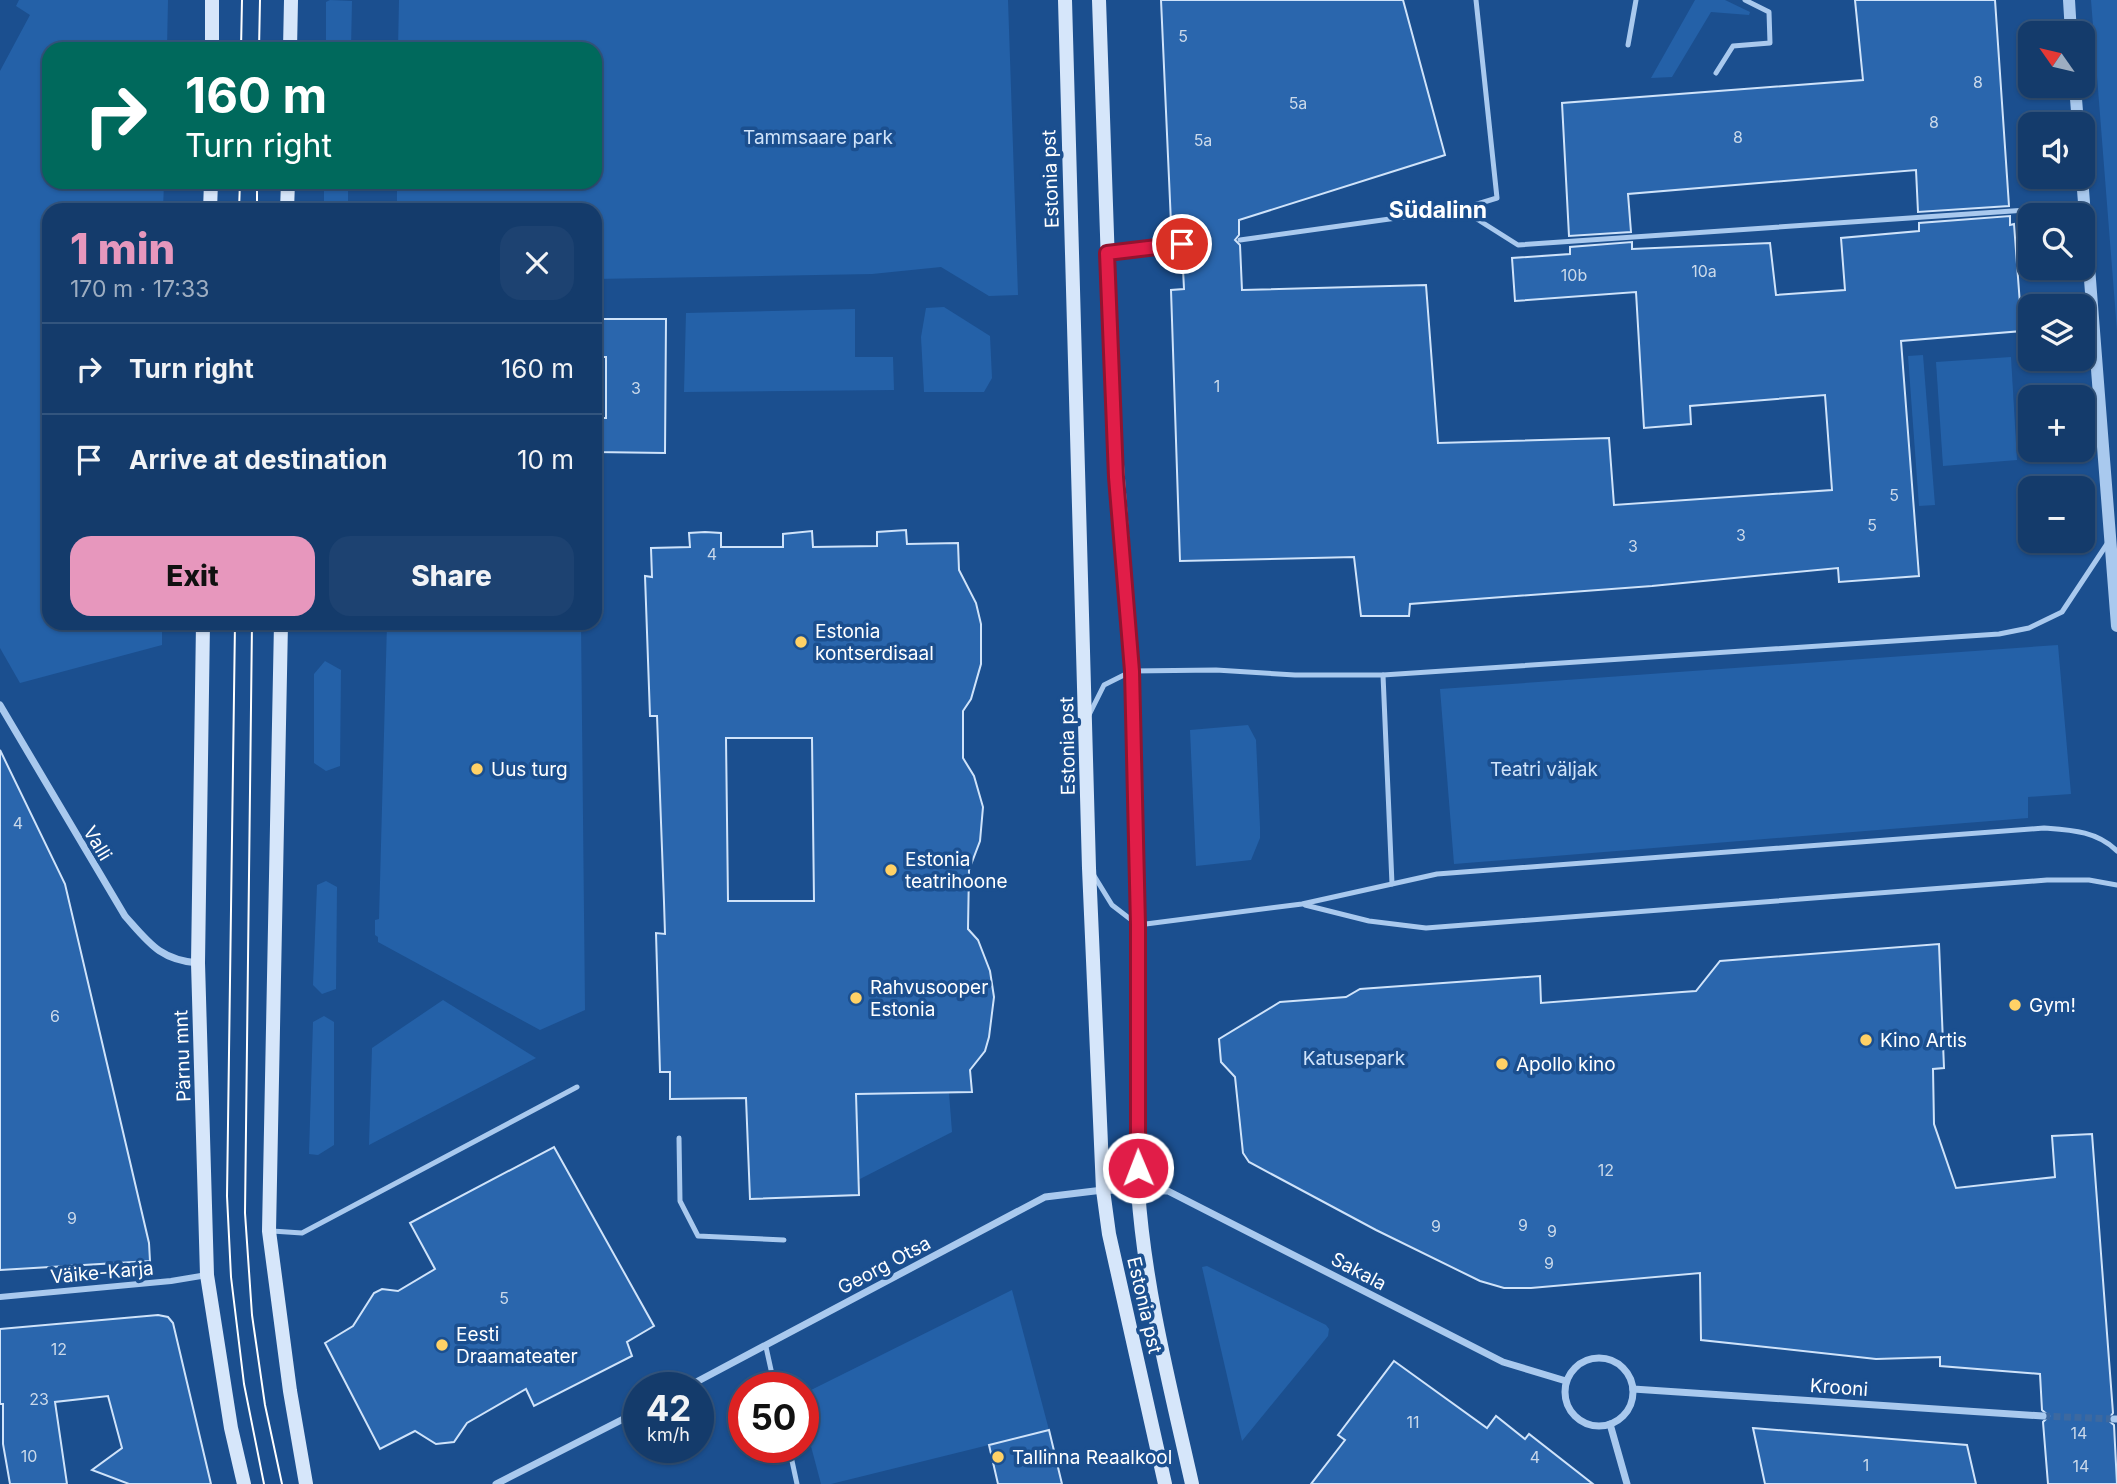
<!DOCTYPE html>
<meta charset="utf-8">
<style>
body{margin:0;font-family:Inter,sans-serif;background:#1d4271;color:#f1f3f6;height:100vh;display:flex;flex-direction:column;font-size:26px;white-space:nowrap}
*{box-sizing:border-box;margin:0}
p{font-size:23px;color:#9dadc1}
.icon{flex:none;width:38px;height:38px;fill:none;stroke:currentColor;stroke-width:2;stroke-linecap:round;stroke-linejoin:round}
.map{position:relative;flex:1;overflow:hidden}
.details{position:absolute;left:42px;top:203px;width:560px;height:427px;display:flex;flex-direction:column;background:#143b6b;border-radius:21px;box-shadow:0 2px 5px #0004,0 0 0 2px #33557e}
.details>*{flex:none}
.banner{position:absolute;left:42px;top:42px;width:560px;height:147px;border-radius:21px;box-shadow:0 2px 5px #0004,0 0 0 2px #33557e;background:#00695c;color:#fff;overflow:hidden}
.needle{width:46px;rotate:304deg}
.controls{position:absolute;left:2018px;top:21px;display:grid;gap:14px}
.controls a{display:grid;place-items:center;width:77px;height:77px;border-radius:14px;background:#143b6b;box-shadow:0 2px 5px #0004,0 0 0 2px #33557e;font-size:35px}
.speed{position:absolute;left:623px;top:1372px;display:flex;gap:14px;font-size:35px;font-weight:700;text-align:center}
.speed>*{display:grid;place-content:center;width:91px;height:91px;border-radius:50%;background:#143b6b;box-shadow:0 2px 5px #0004,0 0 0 2px #33557e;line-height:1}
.speed small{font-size:18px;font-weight:400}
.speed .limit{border:10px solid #d22;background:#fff;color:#111}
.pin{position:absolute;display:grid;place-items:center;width:60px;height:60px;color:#fff;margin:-30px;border:4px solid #fff;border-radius:50%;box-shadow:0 2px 7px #0007}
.me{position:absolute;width:77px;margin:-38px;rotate:359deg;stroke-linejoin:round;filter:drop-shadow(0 0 5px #0008)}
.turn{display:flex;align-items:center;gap:24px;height:147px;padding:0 28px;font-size:32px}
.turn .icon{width:91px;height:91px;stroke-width:2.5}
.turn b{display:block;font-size:49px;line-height:60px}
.round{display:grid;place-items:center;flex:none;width:74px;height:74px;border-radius:21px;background:#1d4271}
.overview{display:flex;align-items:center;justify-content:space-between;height:119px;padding:0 28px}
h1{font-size:42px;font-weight:800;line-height:52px;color:#e797bd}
.button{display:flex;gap:14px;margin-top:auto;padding:14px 28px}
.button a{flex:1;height:80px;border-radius:21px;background:#e797bd;color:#111;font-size:28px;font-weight:800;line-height:80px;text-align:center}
.button a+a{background:#1d4271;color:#f1f3f6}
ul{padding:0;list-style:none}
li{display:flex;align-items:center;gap:21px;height:91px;padding:0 28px;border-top:2px solid #33557e}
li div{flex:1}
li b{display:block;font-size:26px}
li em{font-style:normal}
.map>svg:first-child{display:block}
.green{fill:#2461a8}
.building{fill:#2a66ad;stroke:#cfe3fa;stroke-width:2;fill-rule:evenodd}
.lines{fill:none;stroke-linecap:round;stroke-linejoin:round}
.minor-tunnel{stroke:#3d69a0;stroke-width:7;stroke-dasharray:7 3.5;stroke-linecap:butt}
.service{stroke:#a9c9ee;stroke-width:5}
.pedestrian{stroke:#a9c9ee;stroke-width:6}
.minor{stroke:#a9c9ee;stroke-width:7}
.tertiary{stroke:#a9c9ee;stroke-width:12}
.secondary{stroke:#d6e6fa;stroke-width:14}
.tram{stroke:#fff;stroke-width:2}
.route-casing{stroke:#92132f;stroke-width:18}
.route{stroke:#e11d48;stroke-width:12}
.poi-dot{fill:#ffd166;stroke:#1b4f8f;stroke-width:2.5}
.labels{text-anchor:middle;stroke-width:7;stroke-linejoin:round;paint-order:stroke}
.number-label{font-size:16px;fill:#cad9ea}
.park-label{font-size:19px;fill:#cfe3fa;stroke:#1b4f8f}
.street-label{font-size:19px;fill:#fff;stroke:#1b4f8f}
.poi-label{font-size:19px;fill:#fff;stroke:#1b4f8f;text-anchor:start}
.quarter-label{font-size:23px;font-weight:bold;fill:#fff;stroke:#1b4f8f}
</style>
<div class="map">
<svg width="2117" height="1484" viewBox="0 0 2117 1484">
<rect width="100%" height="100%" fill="#1b4f8f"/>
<g class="green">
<polygon points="19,0 168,0 167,49 49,49 49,182 164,182 163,210 49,210 49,623 162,623 162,645 20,683 0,648 0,71 30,15 16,6"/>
<polygon points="330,0 352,1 351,49 326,49 326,2"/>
<polygon points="399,0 1008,0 1018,295 989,296 941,267 872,274 595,279 595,210 397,210 397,182 595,182 595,49 398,49"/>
<polygon points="1695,0 1725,0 1750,12 1749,15 1711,12 1672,77 1651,78"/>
<polygon points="2091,0 2117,0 2117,336 2117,331"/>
<rect x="324" y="182" width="24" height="28"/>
<polygon points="944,307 990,336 992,378 984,392 924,392 921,337 926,308"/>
<polygon points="855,309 855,357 893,357 894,390 684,392 686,313"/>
<polygon points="1923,355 1935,505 1919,506 1908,356"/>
<polygon points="2011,357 2017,460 1943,466 1936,362"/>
<polygon points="387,623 581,623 585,1010 540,1030 378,942 378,937 375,935 375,920 379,919"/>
<polygon points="2058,645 2071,794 2028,797 2028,818 1454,864 1440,689"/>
<polygon points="325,661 341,670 340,766 326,771 314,763 314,674"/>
<polygon points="1248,725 1256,740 1260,827 1260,838 1251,860 1196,866 1190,730"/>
<polygon points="326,881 337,887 336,989 322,994 313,985 317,885"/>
<polygon points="443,1000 536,1058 369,1145 372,1048"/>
<polygon points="324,1016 334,1022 334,1145 318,1155 309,1154 313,1022"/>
<polygon points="949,1093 952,1132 858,1180 856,1094"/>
<polygon points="1207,1266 1326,1325 1329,1329 1328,1336 1242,1441 1202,1267"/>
<polygon points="1012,1290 1049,1430 831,1484 821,1484 803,1416 803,1394"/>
</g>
<g class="building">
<polygon points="1161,0 1403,0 1445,155 1239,220 1239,235 1235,240 1240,245 1242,290 1426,285 1438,443 1609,438 1614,505 1832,490 1825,395 1690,406 1691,424 1644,428 1636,292 1515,301 1512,258 1570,254 1570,247 1632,242 1632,249 1770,243 1776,295 1845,290 1841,238 1919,231 1919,223 2010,216 2010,225 2014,224 2022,331 1901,341 1919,576 1839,582 1838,568 1652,586 1410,604 1409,616 1361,616 1354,557 1180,561 1171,290 1184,289 1182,249 1187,244 1182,239 1182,233 1171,223"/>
<polygon points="1855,0 1995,0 2009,206 1918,212 1916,170 1628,194 1631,232 1569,236 1562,103 1863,80"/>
<polygon points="595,319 666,319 665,453 595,452 595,418 606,418 606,357 595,357"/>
<path d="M906,530L907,544L958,543L959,570L976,603L981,624V664L971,699L963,711V758L974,776L983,807L980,841L969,870L968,929L978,940L990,971L994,997L989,1037L985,1051L970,1070L972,1092L856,1094L859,1195L750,1199L746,1098L670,1099V1072H660L656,933L665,934L664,902L657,716H650L645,576L652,577L651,548L690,547L689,533L705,532L721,533V547H783V534L812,531L813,547L877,546V532ZM726,738H812L814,901H728Z"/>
<polygon points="0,750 65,884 149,1243 150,1261 0,1270"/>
<polygon points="1939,944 1944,1068 1933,1069 1934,1124 1956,1188 2055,1177 2052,1136 2092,1134 2113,1413 2108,1420 2114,1425 2117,1484 2048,1484 2043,1422 2049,1416 2042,1410 2040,1374 1940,1366 1940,1357 1876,1359 1701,1340 1700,1273 1531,1288 1504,1288 1480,1281 1376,1230 1249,1162 1243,1153 1235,1077 1221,1062 1219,1039 1280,1002 1346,997 1360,989 1540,976 1541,1003 1682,992 1696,991 1720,961"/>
<polygon points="554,1147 654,1326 627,1342 632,1356 534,1406 526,1389 467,1423 454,1442 436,1444 415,1431 380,1449 325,1343 353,1326 374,1293 382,1289 398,1291 435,1269 410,1223"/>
<polygon points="158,1315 168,1317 173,1323 211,1484 129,1484 92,1470 122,1448 108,1396 55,1402 67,1484 10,1484 3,1444 3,1404 0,1404 0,1329"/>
<polygon points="1394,1361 1487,1428 1496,1416 1525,1439 1529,1434 1593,1484 1311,1484 1345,1440 1338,1435"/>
<polygon points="1753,1428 1967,1445 1976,1484 1765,1484"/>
<polygon points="1049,1430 1062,1484 998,1484 989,1445"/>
</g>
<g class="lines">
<polyline class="minor-tunnel" points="2043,1416 2114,1419"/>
<g class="service">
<polyline points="1628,45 1636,0"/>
<polyline points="1716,73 1733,46 1770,43 1769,12 1745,0"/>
<polyline points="1461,209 1497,198 1476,0"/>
<polyline points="1240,240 1461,209 1518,245 2084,206"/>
<polyline points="1109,253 1182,244"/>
<polyline points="1383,675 1392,884"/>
<polyline points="1089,715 1104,685 1132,671 1216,670 1295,675 1383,675 1999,634 2029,628 2062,612 2107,544"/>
<path d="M1093,874L1112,905L1138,925L1302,904L1437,874L2044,828C2071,830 2097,831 2117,851"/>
<polyline points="1305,905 1369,921 1426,928 2047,880 2089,880 2117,885"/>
<polyline points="679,1138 680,1201 698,1236 784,1240"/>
<polyline points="272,1231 302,1233 577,1087"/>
<polyline points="766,1347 775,1388"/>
<polyline points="789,1447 797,1484"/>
</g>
<polyline class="pedestrian" points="0,1297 171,1281 207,1275"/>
<g class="minor">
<path d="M0,705L125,916C149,943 160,960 198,963"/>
<circle cx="1599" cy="1392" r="34"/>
<polyline points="685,1388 1045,1197 1103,1190 1168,1191 1503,1362 1566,1381"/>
<polyline points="1633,1389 2043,1416"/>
<polyline points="2114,1419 2117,1419"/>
<polyline points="1610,1424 1627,1484"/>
<polyline points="496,1484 639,1411"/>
</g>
<g class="tertiary">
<polyline points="2069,0 2071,33"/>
<polyline points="2075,86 2078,124"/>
<polyline points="2082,177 2117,626"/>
</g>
<g class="secondary">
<polyline points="1065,0 1089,868 1103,1190 1109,1234 1165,1484"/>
<path d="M1099,0L1113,410L1132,671L1136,775L1138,1190C1145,1290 1170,1386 1192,1484"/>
<polyline points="212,49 212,0"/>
<polyline points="290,49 291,0"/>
<polyline points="210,210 211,182"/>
<polyline points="287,210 288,182"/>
<polyline points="203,623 198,963 207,1275 231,1428 244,1484"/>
<polyline points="281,623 269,1231 290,1391 306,1484"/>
</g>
<g class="tram">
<polyline points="241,49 242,0"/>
<polyline points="259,49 260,0"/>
<polyline points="239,210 240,182"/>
<polyline points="257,210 257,182"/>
<polyline points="235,623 227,1196 231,1277 244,1384 264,1484"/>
<polyline points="252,623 245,1213 252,1315 265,1405 282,1484"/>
</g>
</g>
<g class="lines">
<defs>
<polyline id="route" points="1138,1168 1138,925 1132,671 1116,477 1107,253 1182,244"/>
</defs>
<use href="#route" class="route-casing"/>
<use href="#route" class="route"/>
</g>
<g class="poi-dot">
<circle cx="801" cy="642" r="7"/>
<circle cx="477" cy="769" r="7"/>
<circle cx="891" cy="870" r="7"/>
<circle cx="856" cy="998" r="7"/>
<circle cx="2015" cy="1005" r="7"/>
<circle cx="1866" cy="1040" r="7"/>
<circle cx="1502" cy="1064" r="7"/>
<circle cx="442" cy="1345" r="7"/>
<circle cx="998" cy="1457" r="7"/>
</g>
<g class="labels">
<g class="number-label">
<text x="1183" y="42">5</text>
<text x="1978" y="88">8</text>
<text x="1298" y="109">5a</text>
<text x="1934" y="128">8</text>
<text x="1738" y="143">8</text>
<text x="1203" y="146">5a</text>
<text x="1704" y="277">10a</text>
<text x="1574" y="281">10b</text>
<text x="1217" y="392">1</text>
<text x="636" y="394">3</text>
<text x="1894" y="501">5</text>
<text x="1872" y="531">5</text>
<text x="1741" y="541">3</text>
<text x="1633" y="552">3</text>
<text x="712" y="560">4</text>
<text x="18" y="829">4</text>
<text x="55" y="1022">6</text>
<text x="1606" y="1176">12</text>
<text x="72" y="1224">9</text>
<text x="1523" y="1231">9</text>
<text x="1436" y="1232">9</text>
<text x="1552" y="1237">9</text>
<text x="1549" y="1269">9</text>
<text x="504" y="1304">5</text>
<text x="59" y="1355">12</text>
<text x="39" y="1405">23</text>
<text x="1413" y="1428">11</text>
<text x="2079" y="1439">14</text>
<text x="29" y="1462">10</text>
<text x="1535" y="1463">4</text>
<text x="1866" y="1471">1</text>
<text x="2081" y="1472">14</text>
</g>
<g class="park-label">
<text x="818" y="144">Tammsaare park</text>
<text x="1544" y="776">Teatri väljak</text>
<text x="1354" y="1065">Katusepark</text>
</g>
<g class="street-label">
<text transform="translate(1050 179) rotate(-92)" y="7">Estonia pst</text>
<text transform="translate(1067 746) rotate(-91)" y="7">Estonia pst</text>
<text transform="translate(98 843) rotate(59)" y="7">Valli</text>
<text transform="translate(182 1056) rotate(-92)" y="7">Pärnu mnt</text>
<text transform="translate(884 1265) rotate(-28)" y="7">Georg Otsa</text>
<text transform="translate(1359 1271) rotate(28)" y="7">Sakala</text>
<text transform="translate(102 1272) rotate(-5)" y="7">Väike-Karja</text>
<text transform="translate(1145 1305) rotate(77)" y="7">Estonia pst</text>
<text transform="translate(1839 1387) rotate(4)" y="7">Krooni</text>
</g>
<g class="poi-label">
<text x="815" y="638">Estonia<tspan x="815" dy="22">kontserdisaal</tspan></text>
<text x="491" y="776">Uus turg</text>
<text x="905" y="866">Estonia<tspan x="905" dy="22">teatrihoone</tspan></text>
<text x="870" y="994">Rahvusooper<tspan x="870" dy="22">Estonia</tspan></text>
<text x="2029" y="1012">Gym!</text>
<text x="1880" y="1047">Kino Artis</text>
<text x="1516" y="1071">Apollo kino</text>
<text x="456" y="1341">Eesti<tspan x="456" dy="22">Draamateater</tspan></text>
<text x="1012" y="1464">Tallinna Reaalkool</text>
</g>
<g class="quarter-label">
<text x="1438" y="218">Südalinn</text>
</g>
</g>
</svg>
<div class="controls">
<a><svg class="needle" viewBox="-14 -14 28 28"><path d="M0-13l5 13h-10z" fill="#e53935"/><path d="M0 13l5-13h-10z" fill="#9dadc1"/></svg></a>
<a><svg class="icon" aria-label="sound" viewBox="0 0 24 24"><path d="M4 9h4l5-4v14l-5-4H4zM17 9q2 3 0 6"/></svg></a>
<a><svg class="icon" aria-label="search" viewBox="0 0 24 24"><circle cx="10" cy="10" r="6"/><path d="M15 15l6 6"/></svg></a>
<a><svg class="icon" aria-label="layers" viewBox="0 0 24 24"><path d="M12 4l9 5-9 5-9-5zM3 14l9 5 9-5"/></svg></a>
<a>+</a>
<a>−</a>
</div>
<div class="speed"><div>42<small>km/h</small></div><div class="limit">50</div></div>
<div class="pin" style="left:1182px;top:244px;background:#d93025"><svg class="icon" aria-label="arrive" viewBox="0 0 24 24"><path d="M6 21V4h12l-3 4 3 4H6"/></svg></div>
<svg class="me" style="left:1138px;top:1168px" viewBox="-20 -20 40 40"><circle r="17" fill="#e11d48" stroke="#fff" stroke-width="3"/><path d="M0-11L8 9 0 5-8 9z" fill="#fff"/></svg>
<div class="banner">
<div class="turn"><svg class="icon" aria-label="right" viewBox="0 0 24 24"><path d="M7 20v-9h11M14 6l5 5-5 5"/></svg><div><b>160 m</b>Turn right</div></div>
</div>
<section class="details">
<div class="overview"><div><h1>1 min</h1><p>170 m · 17:33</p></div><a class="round"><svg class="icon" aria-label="close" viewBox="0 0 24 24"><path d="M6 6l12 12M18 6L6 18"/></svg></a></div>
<ul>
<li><svg class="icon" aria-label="right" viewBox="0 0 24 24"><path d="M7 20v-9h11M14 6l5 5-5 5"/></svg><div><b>Turn right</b></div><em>160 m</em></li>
<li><svg class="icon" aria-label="arrive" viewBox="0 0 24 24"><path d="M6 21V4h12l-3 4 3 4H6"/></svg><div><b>Arrive at destination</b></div><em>10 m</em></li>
</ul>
<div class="button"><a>Exit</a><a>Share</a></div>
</section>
</div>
